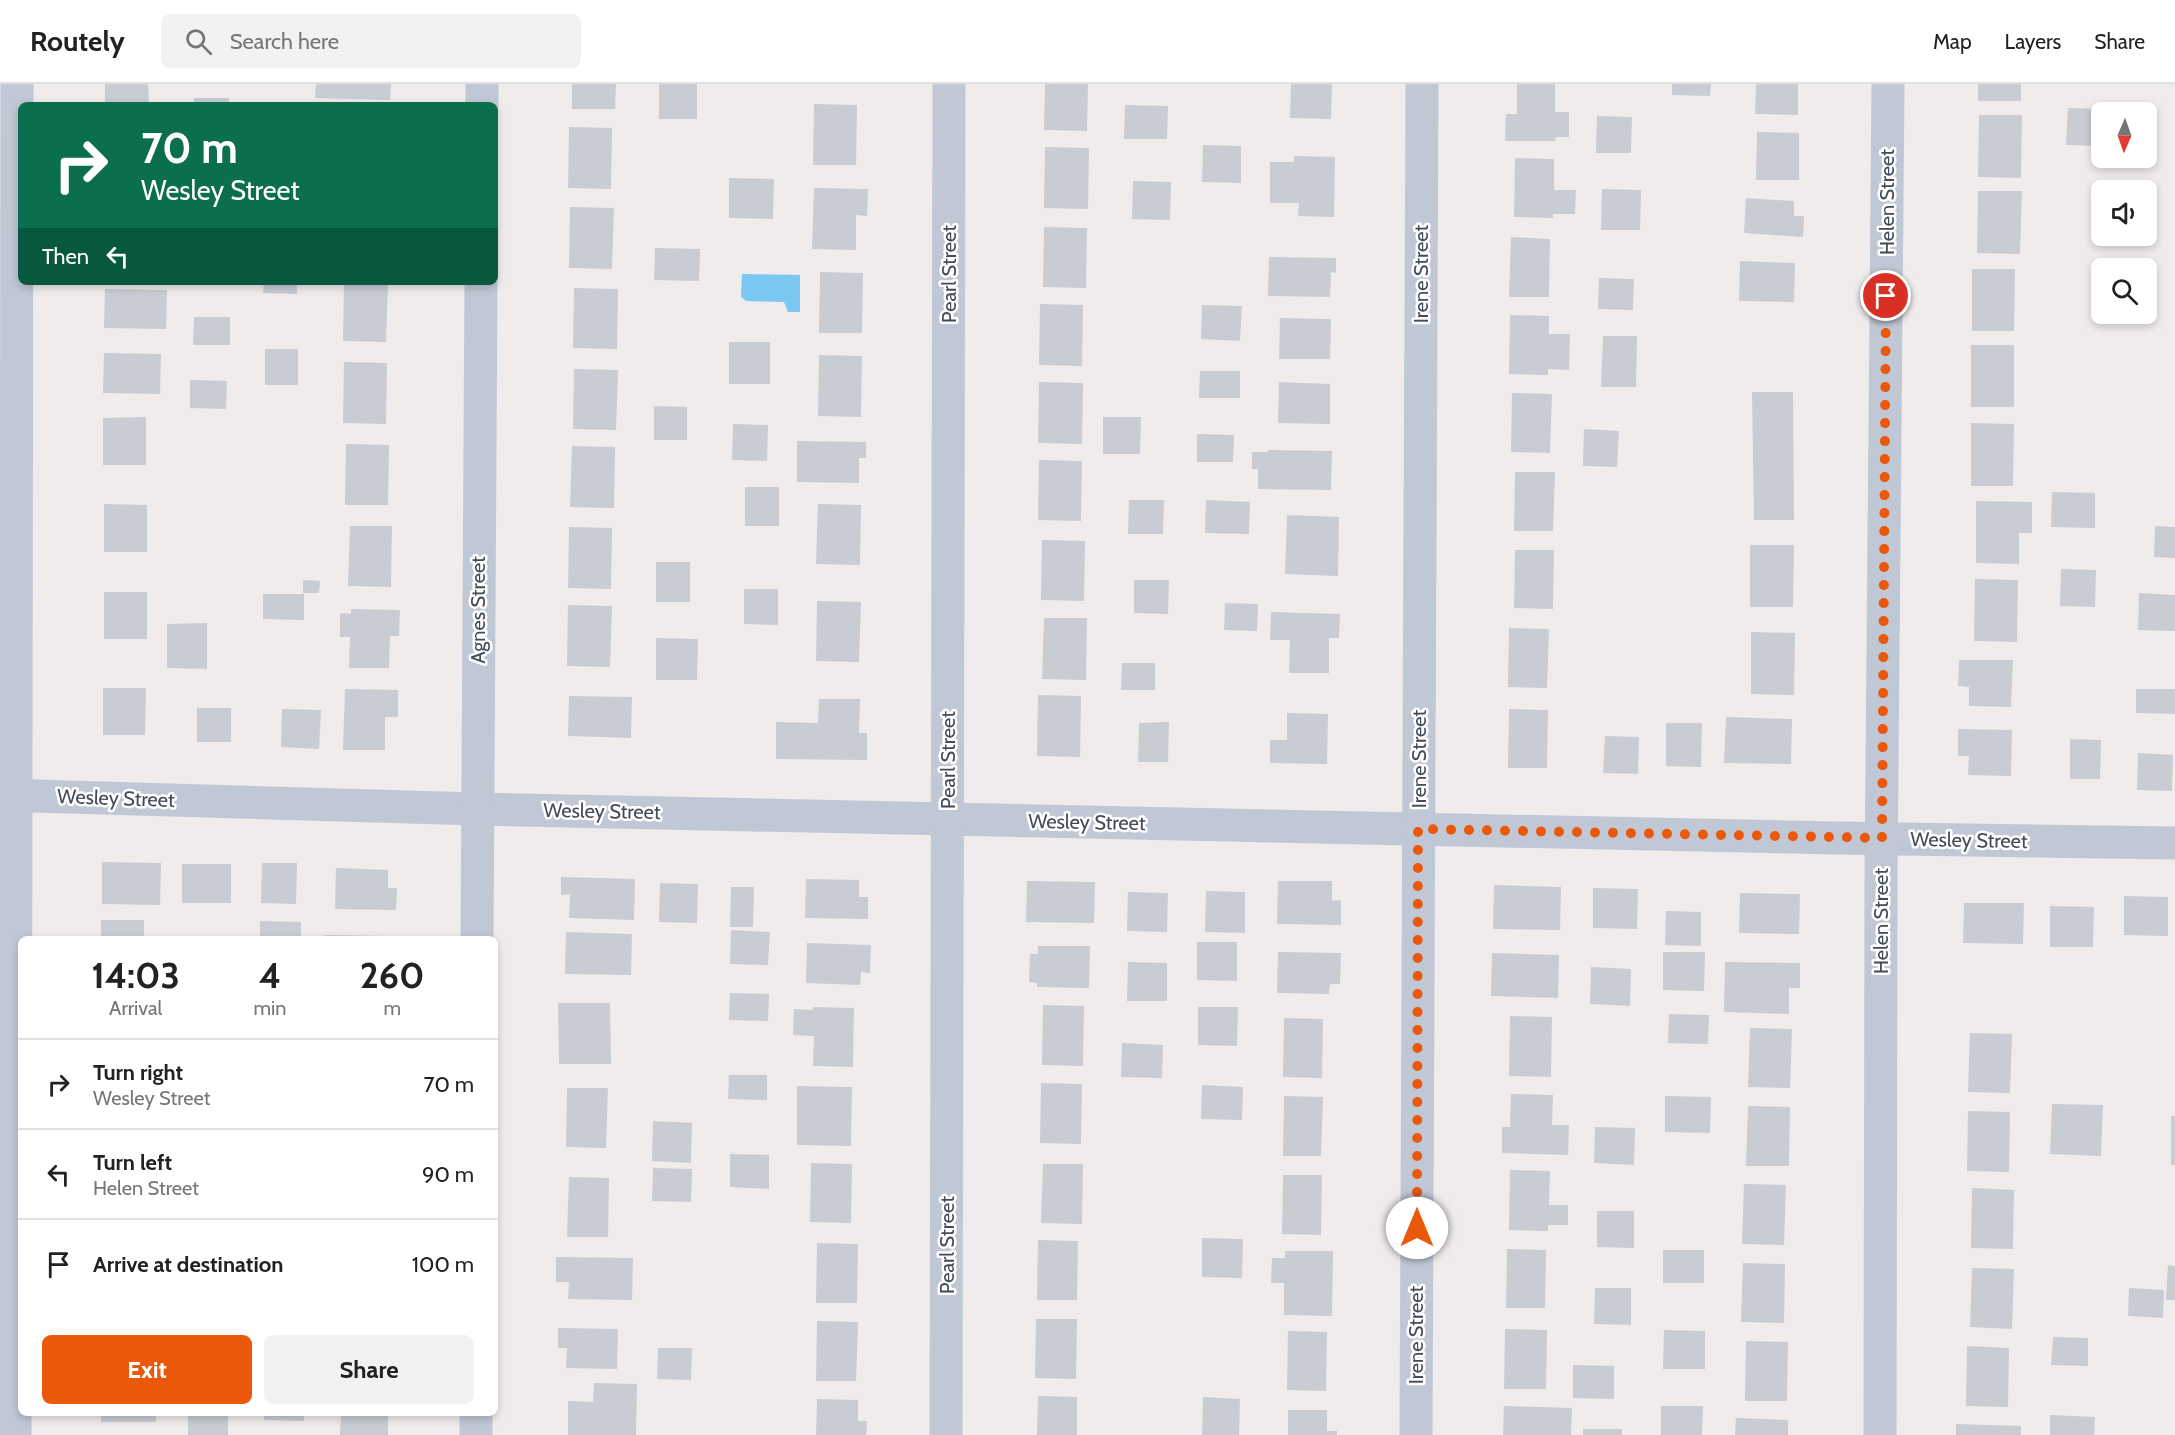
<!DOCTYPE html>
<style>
body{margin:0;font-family:Cabin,sans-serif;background:#f2f2f2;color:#222;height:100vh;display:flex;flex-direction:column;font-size:22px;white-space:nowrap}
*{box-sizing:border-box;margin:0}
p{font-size:20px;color:#767676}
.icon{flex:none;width:33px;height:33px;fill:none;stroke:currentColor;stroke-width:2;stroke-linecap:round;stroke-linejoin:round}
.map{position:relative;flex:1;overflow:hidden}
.details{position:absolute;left:18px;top:852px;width:480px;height:480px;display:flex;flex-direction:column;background:#fff;border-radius:9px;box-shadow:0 3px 9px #0003}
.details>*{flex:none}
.hud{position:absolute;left:18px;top:18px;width:480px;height:183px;border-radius:9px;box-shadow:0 3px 9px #0003;background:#0b6e4f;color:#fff;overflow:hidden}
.needle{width:39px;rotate:182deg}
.controls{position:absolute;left:2091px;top:18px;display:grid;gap:12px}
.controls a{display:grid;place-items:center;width:66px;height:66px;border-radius:9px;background:#fff;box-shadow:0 3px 9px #0003;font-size:30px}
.pin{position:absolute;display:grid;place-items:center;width:51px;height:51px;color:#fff;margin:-26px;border:3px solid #fff;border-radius:50%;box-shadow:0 2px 6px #0007}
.me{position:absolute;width:66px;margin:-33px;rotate:0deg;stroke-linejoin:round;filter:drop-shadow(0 0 4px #0008)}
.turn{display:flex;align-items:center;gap:21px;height:126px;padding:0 24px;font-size:27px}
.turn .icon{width:78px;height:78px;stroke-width:2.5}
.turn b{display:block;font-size:42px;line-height:51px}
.then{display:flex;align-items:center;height:57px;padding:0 24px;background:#0003;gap:12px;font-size:22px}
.eta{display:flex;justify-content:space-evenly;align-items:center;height:102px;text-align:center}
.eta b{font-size:36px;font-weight:700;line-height:42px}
.action{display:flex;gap:12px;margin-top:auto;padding:12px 24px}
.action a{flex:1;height:69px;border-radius:9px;background:#ea580c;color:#fff;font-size:24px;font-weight:700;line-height:69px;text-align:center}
.action a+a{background:#f2f2f2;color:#222}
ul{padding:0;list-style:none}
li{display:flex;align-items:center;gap:18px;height:90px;padding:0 24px;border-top:2px solid #e0e0e0}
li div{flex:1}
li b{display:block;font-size:22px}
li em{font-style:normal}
header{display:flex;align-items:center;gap:36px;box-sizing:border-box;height:84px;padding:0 30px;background:#fff;border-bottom:2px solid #e0e0e0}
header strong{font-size:28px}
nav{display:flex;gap:33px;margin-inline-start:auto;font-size:21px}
.search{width:420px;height:54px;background:#f2f2f2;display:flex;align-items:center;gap:15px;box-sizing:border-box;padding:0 21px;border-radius:9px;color:#767676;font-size:22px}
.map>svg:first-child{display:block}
.water{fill:#7cc8f4}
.building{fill:#caccd4}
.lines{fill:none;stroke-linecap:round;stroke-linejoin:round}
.minor{stroke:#c0c8d5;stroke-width:33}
.route{stroke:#ea580c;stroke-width:10;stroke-dasharray:0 18}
.labels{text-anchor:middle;stroke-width:5;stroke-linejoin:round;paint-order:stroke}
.street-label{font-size:20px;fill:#424b5b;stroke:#fff}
</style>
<header>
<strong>Routely</strong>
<div class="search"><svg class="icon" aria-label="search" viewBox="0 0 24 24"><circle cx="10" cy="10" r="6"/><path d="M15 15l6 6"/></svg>Search here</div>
<nav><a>Map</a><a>Layers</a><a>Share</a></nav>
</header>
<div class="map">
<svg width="2175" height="1351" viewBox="0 0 2175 1351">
<rect width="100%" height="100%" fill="#efeceb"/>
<polygon class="water" points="742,190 800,191 800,228 788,228 784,218 746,217 741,213"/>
<g class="building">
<polygon points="105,0 148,0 149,21 105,21"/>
<polygon points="316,0 391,0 390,16 315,14"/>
<polygon points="572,0 616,0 615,25 572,25"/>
<rect x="659" y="0" width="38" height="35"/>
<polygon points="1045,0 1088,0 1087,47 1044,46"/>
<polygon points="1291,0 1332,0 1331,35 1290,34"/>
<polygon points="1517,0 1555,0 1555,28 1569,28 1569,53 1556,53 1555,57 1505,57 1506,30 1517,30"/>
<polygon points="1672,0 1711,0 1710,12 1672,11"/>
<polygon points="1756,0 1798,0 1798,31 1755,30"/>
<rect x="1978" y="0" width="43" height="17"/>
<rect x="194" y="14" width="35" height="7"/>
<polygon points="814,20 857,21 856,81 813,81"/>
<polygon points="1125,21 1168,22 1167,55 1124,55"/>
<polygon points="2068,24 2110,25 2110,28 2102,28 2102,62 2066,61"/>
<polygon points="1979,31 2022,31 2021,94 1978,93"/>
<polygon points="1597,32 1632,33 1631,69 1596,69"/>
<polygon points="569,43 612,44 611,105 568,104"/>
<polygon points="1757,48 1799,49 1799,96 1756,96"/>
<polygon points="1203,61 1241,62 1241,99 1202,98"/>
<polygon points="1045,63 1089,64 1088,125 1044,124"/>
<polygon points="1294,72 1335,73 1334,133 1298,132 1299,119 1270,119 1270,78 1294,78"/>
<polygon points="1515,74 1554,75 1554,106 1576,106 1575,130 1553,130 1553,134 1514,133"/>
<polygon points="729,94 774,95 773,135 729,134"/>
<polygon points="1133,97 1171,98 1170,136 1132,135"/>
<polygon points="814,104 868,105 867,132 856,131 856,166 812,165"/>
<polygon points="1602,105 1641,106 1640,146 1601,146"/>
<polygon points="1978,107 2022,107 2020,170 1977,169"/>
<polygon points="1746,114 1794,117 1794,132 1804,132 1803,153 1744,149"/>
<polygon points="570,123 614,124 612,185 569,184"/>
<polygon points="1044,143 1087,144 1086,204 1043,203"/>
<polygon points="1511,153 1550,155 1549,213 1509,213"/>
<polygon points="655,164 700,165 699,197 654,196"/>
<polygon points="1269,173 1336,174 1336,189 1331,188 1330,213 1268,212"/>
<polygon points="1740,177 1795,179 1794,218 1739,217"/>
<polygon points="1972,185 2015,185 2014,247 1972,247"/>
<polygon points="820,188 863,189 862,249 819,249"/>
<polygon points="1599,194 1634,195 1633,226 1598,225"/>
<polygon points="264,198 297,198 297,210 263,209"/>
<polygon points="344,198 388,198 386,258 343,257"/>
<polygon points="574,204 618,205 617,265 573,264"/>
<polygon points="105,205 167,206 166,245 104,244"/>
<polygon points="1040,220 1083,221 1082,282 1039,281"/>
<polygon points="1202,221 1242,222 1240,257 1201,255"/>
<polygon points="1510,231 1549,232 1549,250 1570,250 1569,286 1548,285 1548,291 1509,290"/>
<polygon points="194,233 230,233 230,261 193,261"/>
<polygon points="1280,234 1331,235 1330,275 1279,275"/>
<polygon points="1603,252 1637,252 1636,303 1601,303"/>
<rect x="729" y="258" width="41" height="42"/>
<rect x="1971" y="261" width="43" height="62"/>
<rect x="265" y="265" width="33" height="36"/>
<polygon points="104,269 161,270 160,310 103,309"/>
<polygon points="819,271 862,272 861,333 818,332"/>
<polygon points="344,278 387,279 386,340 343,339"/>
<polygon points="574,285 618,286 616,346 573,345"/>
<polygon points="1200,287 1240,287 1240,314 1199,314"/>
<polygon points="190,296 227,297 226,325 190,324"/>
<polygon points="1039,298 1083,299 1082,360 1038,359"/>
<polygon points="1279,298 1330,300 1330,340 1278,339"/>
<polygon points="1752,308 1793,308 1794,436 1754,436"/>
<polygon points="1512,309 1552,310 1550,369 1511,368"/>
<polygon points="654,322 687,323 687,356 654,356"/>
<polygon points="146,333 146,381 103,381 103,334"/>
<polygon points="1103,333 1141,333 1140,370 1103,370"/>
<polygon points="1971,339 2014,340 2013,402 1971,402"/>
<polygon points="733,340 768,341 767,377 732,376"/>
<polygon points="1584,345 1619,347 1617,383 1583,382"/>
<polygon points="1197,350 1234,351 1233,378 1197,378"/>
<polygon points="797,357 866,358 866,374 859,374 859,399 797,398"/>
<polygon points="346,360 389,361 388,421 345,421"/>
<polygon points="572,362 615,363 614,424 570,423"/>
<polygon points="1268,366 1332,367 1331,406 1258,405 1258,385 1252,385 1252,368 1268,368"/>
<polygon points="1039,376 1082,377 1081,437 1038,436"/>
<polygon points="1515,388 1555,388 1553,447 1514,447"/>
<rect x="745" y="403" width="34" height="39"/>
<polygon points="2052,408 2095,409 2095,444 2051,443"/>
<polygon points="1129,416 1164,416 1163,450 1128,450"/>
<polygon points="1206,416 1250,418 1249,450 1205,449"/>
<polygon points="1976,417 2032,418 2032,449 2019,449 2019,480 1976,479"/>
<polygon points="104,420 147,421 147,468 104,468"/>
<polygon points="818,420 861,421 860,481 816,480"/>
<polygon points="1287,431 1339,433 1338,492 1285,490"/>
<polygon points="350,442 392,442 391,503 348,502"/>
<polygon points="2155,442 2175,443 2175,474 2154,473"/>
<polygon points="569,443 612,444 611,505 568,504"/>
<polygon points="1042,456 1085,457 1084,517 1041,516"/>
<polygon points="1750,461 1794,461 1793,523 1750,523"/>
<polygon points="1515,466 1554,466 1553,525 1514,524"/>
<rect x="656" y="478" width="34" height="40"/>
<polygon points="2061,485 2096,486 2095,523 2060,522"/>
<polygon points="1975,495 2018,496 2017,558 1974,557"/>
<polygon points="303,496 320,497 319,509 303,509"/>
<polygon points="1134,496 1169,496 1168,530 1134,529"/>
<polygon points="744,505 778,505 778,541 744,540"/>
<rect x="104" y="508" width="43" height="47"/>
<polygon points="2139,509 2175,511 2175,547 2138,546"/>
<polygon points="263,510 304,510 304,536 263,535"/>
<polygon points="817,517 861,518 859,578 816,577"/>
<polygon points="1225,519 1258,520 1257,547 1224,546"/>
<polygon points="568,521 612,522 610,583 567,582"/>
<polygon points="351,525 400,526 399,552 390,552 389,584 349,584 350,553 340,553 340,529 351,530"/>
<polygon points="1271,528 1340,530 1339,554 1329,554 1329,589 1289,589 1290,556 1270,556"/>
<polygon points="1044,534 1087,534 1086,596 1042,595"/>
<polygon points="207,539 207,585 167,584 167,540"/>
<polygon points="1509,544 1549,545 1547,604 1508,603"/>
<polygon points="1751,548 1795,549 1794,611 1751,610"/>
<polygon points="656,554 698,555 697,596 656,596"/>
<polygon points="1959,576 2013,576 2011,623 1969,622 1969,603 1958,602"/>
<polygon points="1122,579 1155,579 1155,606 1121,606"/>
<polygon points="103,604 146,604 145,651 103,651"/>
<polygon points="345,605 398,606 398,633 385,633 385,666 343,666"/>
<polygon points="2136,605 2175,605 2175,630 2136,629"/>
<polygon points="1038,611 1081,612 1080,673 1037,672"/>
<polygon points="569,612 632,613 631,654 568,652"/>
<polygon points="819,615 860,615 859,649 867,649 867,676 776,675 776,638 818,639"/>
<rect x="197" y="624" width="34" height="34"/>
<polygon points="282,625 321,626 319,665 281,663"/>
<polygon points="1509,625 1548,626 1547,684 1508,684"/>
<polygon points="1287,629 1328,630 1327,680 1270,679 1270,656 1287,656"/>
<polygon points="1726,633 1792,635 1791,680 1724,679"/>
<polygon points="1169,638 1168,678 1138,678 1139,639"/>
<polygon points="1666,639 1702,639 1701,683 1666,682"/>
<polygon points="1958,645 2012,646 2011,692 1968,691 1969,672 1958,672"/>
<polygon points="1605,652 1639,653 1638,690 1603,689"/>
<polygon points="2070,655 2101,656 2100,695 2070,695"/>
<polygon points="2138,669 2173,671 2172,707 2137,706"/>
<polygon points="102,778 161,779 160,821 102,820"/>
<polygon points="262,779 297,779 296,820 261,819"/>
<rect x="182" y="780" width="49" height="39"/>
<polygon points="336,784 388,786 388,804 397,804 396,826 335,825"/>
<polygon points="561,793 635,795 634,836 569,834 570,810 561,811"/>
<polygon points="806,795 859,796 859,813 868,813 868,835 805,834"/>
<polygon points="1027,797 1095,798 1094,839 1026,838"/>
<polygon points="1278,797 1332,797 1332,817 1341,816 1341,841 1277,840"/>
<polygon points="660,799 698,800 697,839 659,838"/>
<polygon points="1494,801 1561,803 1560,846 1493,845"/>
<polygon points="731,803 754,803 753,843 730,843"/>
<polygon points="1593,804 1638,805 1637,845 1593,844"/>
<polygon points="1206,807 1245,808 1245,849 1205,848"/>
<polygon points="1128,808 1168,809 1167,848 1127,847"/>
<polygon points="1740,809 1800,810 1799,850 1739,849"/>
<polygon points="2124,812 2168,813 2168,852 2124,851"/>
<polygon points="1964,819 2024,819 2023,860 1963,859"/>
<polygon points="2050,822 2094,823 2093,863 2050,863"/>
<polygon points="1666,827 1701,828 1701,862 1665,861"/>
<rect x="101" y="836" width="43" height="19"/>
<polygon points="260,837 301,838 301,855 260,855"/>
<polygon points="731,846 770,848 768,881 730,880"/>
<polygon points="566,848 632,850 631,891 565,890"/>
<polygon points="325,851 388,852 388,855 325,855"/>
<polygon points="1197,858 1237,858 1237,897 1197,896"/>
<polygon points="807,859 871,861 870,889 861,888 860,901 806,899"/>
<polygon points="1038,862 1090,862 1089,904 1037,903 1037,899 1029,898 1030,870 1038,870"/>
<polygon points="1278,868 1341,869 1340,900 1330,900 1329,910 1277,909"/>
<polygon points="1663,868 1705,868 1704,907 1663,906"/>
<polygon points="1492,869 1559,871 1558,914 1491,912"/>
<polygon points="1128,878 1167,879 1167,917 1127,917"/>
<polygon points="1725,878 1800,879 1800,904 1789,904 1789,930 1724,928"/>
<polygon points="1591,883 1631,885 1630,922 1590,920"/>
<polygon points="730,909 769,910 768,937 729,936"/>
<polygon points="558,919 610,919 611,980 559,980"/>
<polygon points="1043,921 1084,922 1083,982 1042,981"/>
<polygon points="813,923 854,924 853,983 813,982 814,952 793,951 794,925 813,926"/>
<polygon points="1198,923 1238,923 1237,962 1198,961"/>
<polygon points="1669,930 1709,931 1708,960 1668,959"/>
<polygon points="1510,932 1552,933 1551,993 1509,992"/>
<polygon points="1284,934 1323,935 1322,994 1283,993"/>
<polygon points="1750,944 1792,945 1790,1004 1748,1003"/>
<polygon points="1970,949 2012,950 2010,1009 1968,1008"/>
<polygon points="1122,959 1163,961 1162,994 1121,993"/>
<polygon points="729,991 767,991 767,1016 728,1015"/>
<polygon points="1041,999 1082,1000 1081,1060 1040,1059"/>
<polygon points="1202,1001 1243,1003 1242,1036 1201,1035"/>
<polygon points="797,1002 852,1003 851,1062 797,1061"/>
<polygon points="567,1004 608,1004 606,1064 566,1063"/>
<polygon points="1511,1010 1553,1011 1552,1041 1569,1041 1568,1071 1502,1069 1502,1043 1510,1043"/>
<polygon points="1284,1012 1323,1013 1321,1072 1283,1072"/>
<polygon points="1665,1012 1711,1013 1710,1049 1665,1048"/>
<polygon points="2052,1020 2103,1021 2101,1072 2050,1070"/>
<polygon points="1748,1022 1790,1023 1789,1082 1746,1082"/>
<polygon points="1968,1027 2010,1028 2009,1088 1967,1087"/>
<rect x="2171" y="1032" width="4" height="49"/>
<polygon points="653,1037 692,1039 691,1079 652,1077"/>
<polygon points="1595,1043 1635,1044 1634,1081 1594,1079"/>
<polygon points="730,1070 769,1071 769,1105 730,1103"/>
<polygon points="811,1079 852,1080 851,1139 810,1138"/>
<polygon points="1043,1080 1083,1080 1082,1140 1041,1139"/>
<polygon points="653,1084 692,1085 691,1118 652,1117"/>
<polygon points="1510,1086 1550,1087 1549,1121 1568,1121 1568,1141 1548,1141 1548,1147 1509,1146"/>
<polygon points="1283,1091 1322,1091 1321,1151 1282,1150"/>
<polygon points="569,1093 609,1094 608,1153 567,1153"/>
<polygon points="1744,1100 1786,1101 1784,1161 1742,1160"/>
<polygon points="1972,1104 2014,1106 2013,1165 1971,1164"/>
<polygon points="1597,1127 1634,1127 1634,1164 1597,1163"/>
<polygon points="1202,1154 1243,1155 1242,1194 1202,1193"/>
<polygon points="1038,1156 1078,1157 1077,1216 1037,1216"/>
<polygon points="817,1159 858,1160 857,1219 816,1219"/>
<polygon points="1507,1165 1546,1166 1545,1224 1506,1224"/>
<rect x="1663" y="1166" width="41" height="33"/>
<polygon points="1285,1167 1333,1167 1332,1232 1284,1231 1284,1199 1271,1199 1272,1174 1285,1174"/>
<polygon points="556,1173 633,1174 632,1216 568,1215 569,1198 556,1198"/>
<polygon points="1743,1179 1785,1180 1784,1239 1741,1238"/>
<polygon points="2168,1181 2175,1182 2175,1216 2166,1216"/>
<polygon points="1972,1184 2014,1185 2012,1245 1970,1243"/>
<polygon points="1595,1204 1631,1204 1631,1241 1594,1240"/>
<polygon points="2129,1204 2164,1206 2163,1234 2128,1232"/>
<polygon points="1036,1235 1077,1235 1076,1295 1035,1294"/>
<polygon points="817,1237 858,1238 856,1297 816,1297"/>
<polygon points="558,1244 618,1245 617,1285 566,1284 567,1264 558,1264"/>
<polygon points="1505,1245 1547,1246 1546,1305 1504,1305"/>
<polygon points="1664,1246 1705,1247 1705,1285 1663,1285"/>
<polygon points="1288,1247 1327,1248 1326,1307 1287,1306"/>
<polygon points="2053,1253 2088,1254 2088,1282 2051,1281"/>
<polygon points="1746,1257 1788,1258 1787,1317 1745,1317"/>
<polygon points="1967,1262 2009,1264 2008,1323 1966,1322"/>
<polygon points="658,1264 692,1264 691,1296 657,1295"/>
<polygon points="1573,1281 1614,1282 1614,1315 1573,1314"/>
<polygon points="594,1299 637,1300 636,1351 568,1351 568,1317 593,1318"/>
<polygon points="1038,1312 1077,1313 1077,1351 1037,1351"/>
<polygon points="1203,1313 1240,1315 1239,1351 1202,1351"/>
<polygon points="817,1315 858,1316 858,1337 867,1337 866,1351 816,1351"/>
<polygon points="1504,1322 1572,1324 1571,1351 1503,1351"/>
<polygon points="1661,1322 1703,1322 1702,1351 1661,1351"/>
<polygon points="1288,1326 1327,1326 1327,1347 1337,1347 1337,1351 1288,1351"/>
<rect x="101" y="1329" width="55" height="9"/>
<rect x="188" y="1329" width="40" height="22"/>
<polygon points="264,1329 304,1329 304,1337 264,1336"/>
<polygon points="341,1329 388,1329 388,1351 340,1351"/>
<polygon points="2050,1331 2095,1333 2094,1351 2050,1351"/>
<polygon points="1736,1334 1788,1336 1788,1351 1735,1351"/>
<polygon points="1956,1340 2021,1342 2021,1351 1956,1351"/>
<rect x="1583" y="1345" width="39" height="6"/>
</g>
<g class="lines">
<g class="minor">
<polyline points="482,21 482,0"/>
<polyline points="0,711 477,725 1836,754 2175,759"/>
<polyline points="477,855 481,198"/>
<polyline points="15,1351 17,0"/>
<polyline points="476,1351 476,1329"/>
<polyline points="946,1351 949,0"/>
<polyline points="1416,1351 1422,0"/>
<polyline points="1880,1351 1881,798 1888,0"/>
</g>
</g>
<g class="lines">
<polyline class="route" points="1417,1144 1418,745 1882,754 1886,212"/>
</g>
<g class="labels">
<g class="street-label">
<text transform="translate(1887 118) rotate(-90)" y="7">Helen Street</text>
<text transform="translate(949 190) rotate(-90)" y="7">Pearl Street</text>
<text transform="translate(1421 190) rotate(-90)" y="7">Irene Street</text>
<text transform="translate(478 526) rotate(-90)" y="7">Agnes Street</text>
<text transform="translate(1419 675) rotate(-90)" y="7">Irene Street</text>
<text transform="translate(948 676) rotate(-90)" y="7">Pearl Street</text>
<text transform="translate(116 714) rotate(2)" y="7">Wesley Street</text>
<text transform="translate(602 727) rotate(1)" y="7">Wesley Street</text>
<text transform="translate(1087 738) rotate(1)" y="7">Wesley Street</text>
<text transform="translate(1969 756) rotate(1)" y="7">Wesley Street</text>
<text transform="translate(1881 837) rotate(-90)" y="7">Helen Street</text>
<text transform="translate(947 1161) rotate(-90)" y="7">Pearl Street</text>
<text transform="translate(1416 1251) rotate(-90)" y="7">Irene Street</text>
</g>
</g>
</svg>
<div class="controls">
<a><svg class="needle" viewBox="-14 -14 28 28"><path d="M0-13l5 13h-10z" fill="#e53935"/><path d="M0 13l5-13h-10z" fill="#767676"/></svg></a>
<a><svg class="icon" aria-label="sound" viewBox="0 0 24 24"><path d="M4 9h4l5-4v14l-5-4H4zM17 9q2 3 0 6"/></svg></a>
<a><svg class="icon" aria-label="search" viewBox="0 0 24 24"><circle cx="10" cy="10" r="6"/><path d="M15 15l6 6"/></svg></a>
</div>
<div class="pin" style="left:1886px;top:212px;background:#d93025"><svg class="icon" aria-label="arrive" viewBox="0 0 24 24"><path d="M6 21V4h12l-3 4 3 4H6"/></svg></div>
<svg class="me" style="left:1417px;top:1144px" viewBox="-20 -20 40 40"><circle r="19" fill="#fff"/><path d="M0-13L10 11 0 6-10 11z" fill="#ea580c"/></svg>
<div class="hud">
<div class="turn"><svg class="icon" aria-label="right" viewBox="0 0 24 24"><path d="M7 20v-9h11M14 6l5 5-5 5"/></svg><div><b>70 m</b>Wesley Street</div></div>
<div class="then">Then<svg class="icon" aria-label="left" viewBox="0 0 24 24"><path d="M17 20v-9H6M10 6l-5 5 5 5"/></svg></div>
</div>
<section class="details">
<div class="eta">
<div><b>14:03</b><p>Arrival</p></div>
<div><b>4</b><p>min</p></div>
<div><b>260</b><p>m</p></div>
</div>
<ul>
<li><svg class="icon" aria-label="right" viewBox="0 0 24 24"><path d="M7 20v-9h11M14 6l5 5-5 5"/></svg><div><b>Turn right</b><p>Wesley Street</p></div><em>70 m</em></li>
<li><svg class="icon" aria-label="left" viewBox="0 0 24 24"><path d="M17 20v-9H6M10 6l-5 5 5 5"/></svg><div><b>Turn left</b><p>Helen Street</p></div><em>90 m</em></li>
<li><svg class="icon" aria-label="arrive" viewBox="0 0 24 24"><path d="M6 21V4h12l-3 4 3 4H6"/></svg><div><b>Arrive at destination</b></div><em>100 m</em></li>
</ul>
<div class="action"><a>Exit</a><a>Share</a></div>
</section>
</div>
